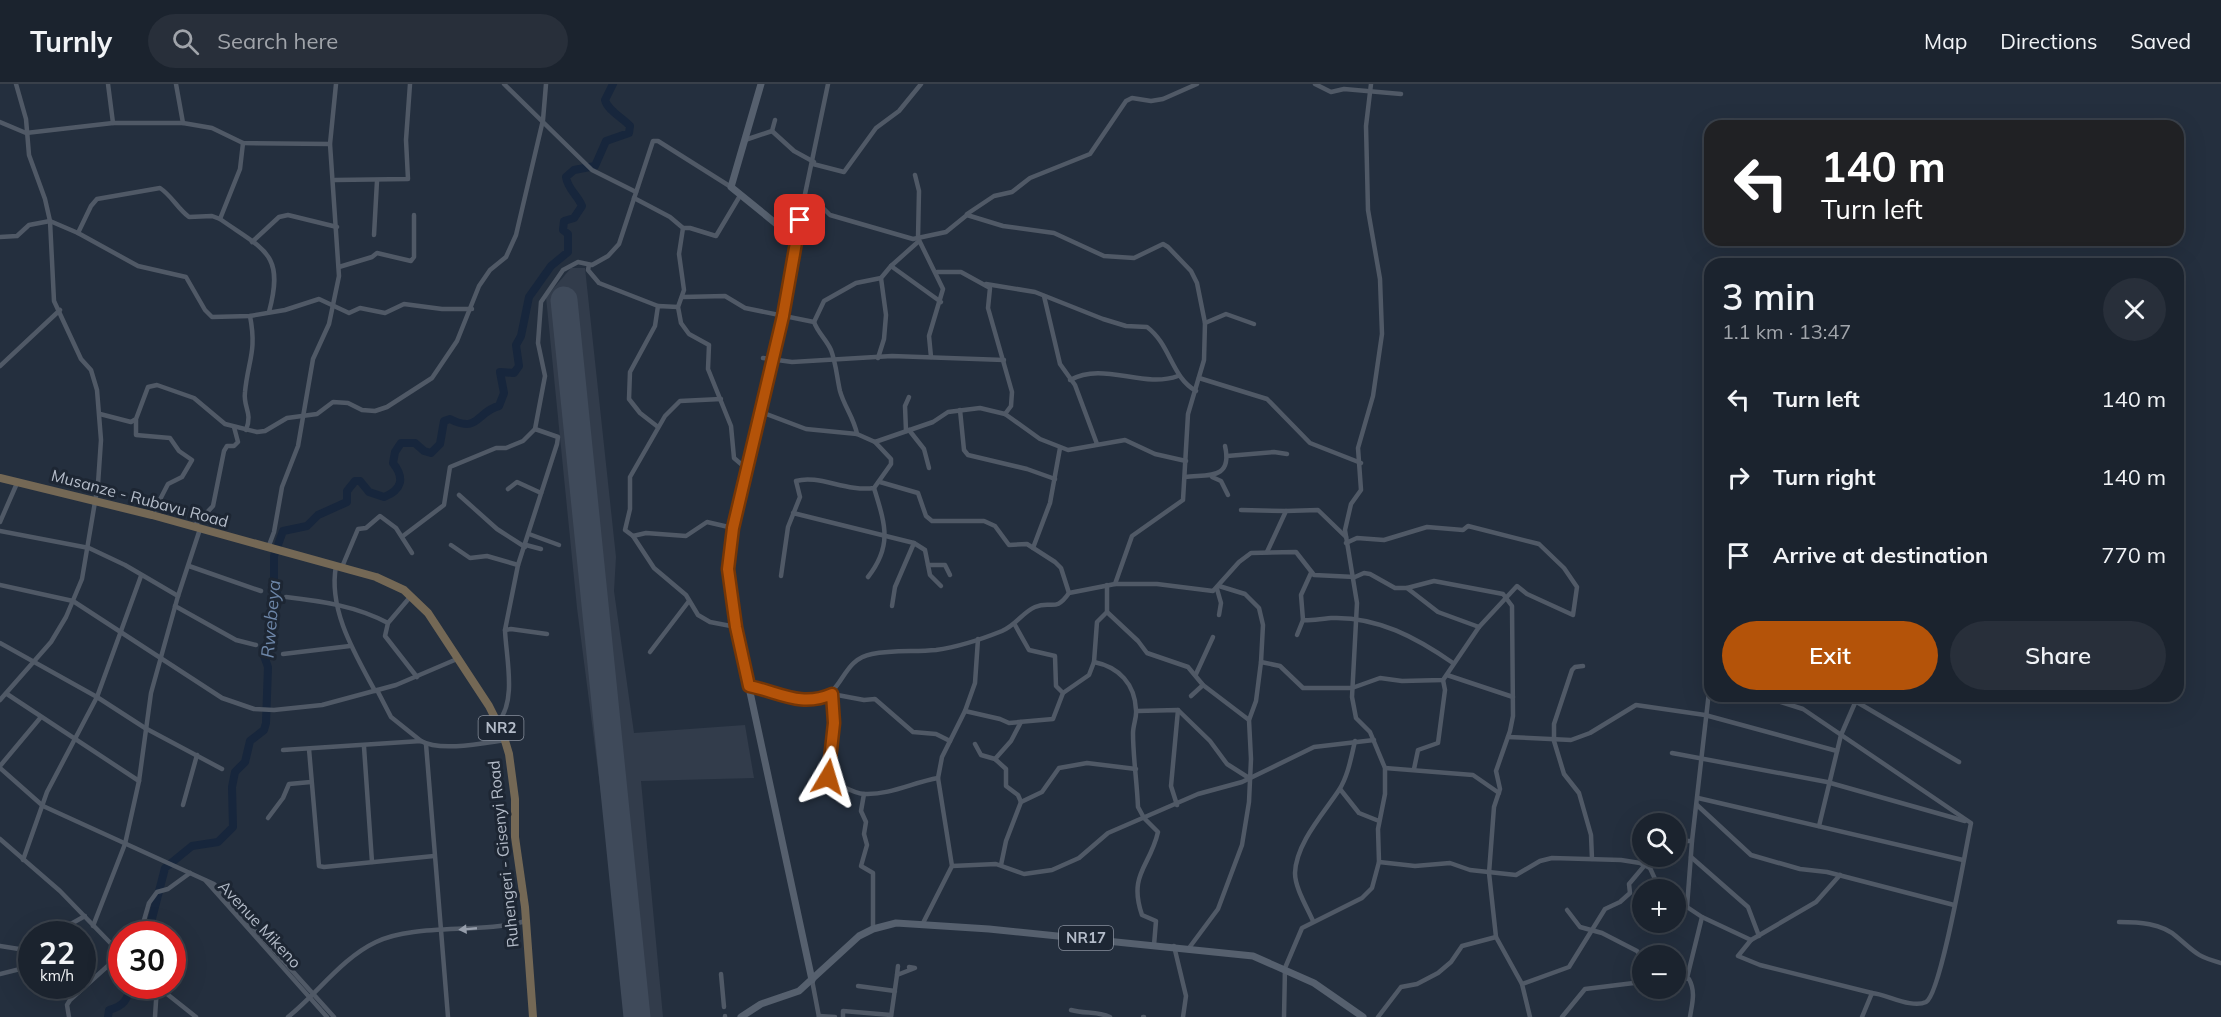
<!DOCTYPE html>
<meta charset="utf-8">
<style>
body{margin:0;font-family:Mulish,sans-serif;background:#282f3a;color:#f1f3f6;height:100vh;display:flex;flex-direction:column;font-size:22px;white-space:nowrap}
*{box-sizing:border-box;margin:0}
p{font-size:20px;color:#a0a4aa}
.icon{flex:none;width:33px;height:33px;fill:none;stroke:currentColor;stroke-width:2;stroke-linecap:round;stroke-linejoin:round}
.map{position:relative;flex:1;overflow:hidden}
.details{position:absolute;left:1704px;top:174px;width:480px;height:444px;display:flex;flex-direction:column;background:#1b232e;border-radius:18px;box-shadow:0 6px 24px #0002,0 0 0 2px #39404a}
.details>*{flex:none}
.hud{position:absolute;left:1704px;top:36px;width:480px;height:126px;border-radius:18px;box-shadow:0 6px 24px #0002,0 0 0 2px #39404a;background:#202124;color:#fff;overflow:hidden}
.tools{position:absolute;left:1632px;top:729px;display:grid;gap:12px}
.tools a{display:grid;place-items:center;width:54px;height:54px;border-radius:50%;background:#1b232e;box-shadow:0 6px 24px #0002,0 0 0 2px #39404a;font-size:30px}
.speed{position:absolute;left:18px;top:837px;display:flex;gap:12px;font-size:30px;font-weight:700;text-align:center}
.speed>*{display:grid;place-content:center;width:78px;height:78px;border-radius:50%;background:#1b232e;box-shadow:0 6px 24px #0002,0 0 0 2px #39404a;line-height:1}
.speed small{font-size:15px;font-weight:400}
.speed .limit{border:9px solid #d22;background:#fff;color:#111}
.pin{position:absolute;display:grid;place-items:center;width:51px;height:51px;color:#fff;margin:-26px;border-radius:12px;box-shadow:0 3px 9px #0006}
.me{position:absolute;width:66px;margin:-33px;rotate:7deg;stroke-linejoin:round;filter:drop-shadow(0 0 4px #0008)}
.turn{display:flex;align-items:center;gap:21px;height:126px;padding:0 18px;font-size:27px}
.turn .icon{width:78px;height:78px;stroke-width:2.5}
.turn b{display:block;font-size:42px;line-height:51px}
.round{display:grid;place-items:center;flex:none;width:63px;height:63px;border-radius:32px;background:#282f3a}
.overview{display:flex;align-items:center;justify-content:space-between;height:102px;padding:0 18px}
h1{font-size:36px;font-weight:600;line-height:45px}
.primary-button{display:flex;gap:12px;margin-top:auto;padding:12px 18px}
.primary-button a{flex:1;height:69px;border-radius:36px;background:#b45309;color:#fff;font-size:24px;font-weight:600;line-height:69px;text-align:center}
.primary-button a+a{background:#282f3a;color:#f1f3f6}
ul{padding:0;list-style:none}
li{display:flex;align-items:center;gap:18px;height:78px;padding:0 18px}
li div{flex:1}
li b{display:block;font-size:22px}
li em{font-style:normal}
header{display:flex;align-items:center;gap:36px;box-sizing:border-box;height:84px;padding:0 30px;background:#1b232e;border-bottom:2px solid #39404a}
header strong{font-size:28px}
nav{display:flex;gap:33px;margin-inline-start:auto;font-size:21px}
.search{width:420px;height:54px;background:#282f3a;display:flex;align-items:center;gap:15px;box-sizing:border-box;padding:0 21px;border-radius:33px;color:#a0a4aa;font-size:22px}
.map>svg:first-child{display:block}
.airport{fill:#323c4b}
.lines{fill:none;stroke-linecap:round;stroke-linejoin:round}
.river{stroke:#17263c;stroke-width:8}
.runway{stroke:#3f4a5a;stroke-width:27}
.street{stroke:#505966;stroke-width:4.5}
.primary{stroke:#56606e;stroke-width:7}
.highway{stroke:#746855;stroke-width:8}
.oneway{fill:#969eab}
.route-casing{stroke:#753606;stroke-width:15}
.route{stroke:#b45309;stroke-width:10}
.labels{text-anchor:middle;stroke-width:6;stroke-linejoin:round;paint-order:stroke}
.shield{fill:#1d2633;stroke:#878f9c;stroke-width:1.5}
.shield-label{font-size:15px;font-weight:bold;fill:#b4bcc9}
.street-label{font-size:16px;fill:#b4bcc9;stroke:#1d2633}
.water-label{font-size:18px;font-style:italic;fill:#6d86a8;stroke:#1d2633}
</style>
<header>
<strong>Turnly</strong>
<div class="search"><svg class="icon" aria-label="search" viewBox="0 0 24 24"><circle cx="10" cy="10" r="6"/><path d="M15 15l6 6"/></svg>Search here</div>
<nav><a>Map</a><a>Directions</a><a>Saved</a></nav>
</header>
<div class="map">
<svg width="2221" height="933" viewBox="0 0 2221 933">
<rect width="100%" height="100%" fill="#242f3e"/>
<polygon class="airport" points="571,184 585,184 616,473 614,507 634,649 745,641 754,694 641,697 663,933 626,933 617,833 577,524 546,213"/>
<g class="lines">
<g class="river">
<path d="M148,850L165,784L192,762L218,758L233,743L232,703L235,688L245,678L250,657L264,646L266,639L268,583L264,572L271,553L277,509L274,501V472L283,447L307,442L318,431L347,418V407L355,397H360L369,408L384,413C402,406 405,394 393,379L395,368L401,359H415L424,367L431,369L440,360L444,337L450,335C479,350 477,327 499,322L504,309L500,288L514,289L519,282L516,261L521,252L529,213L551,182L568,168V150L563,146L564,137L574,134L582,122C577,110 568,106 566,93L574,86L595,82L606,57L629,49L630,42C622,33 608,27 605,16L613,0"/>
<path d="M108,933L109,926C124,922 127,916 131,902"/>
</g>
<polyline class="runway" points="564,216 637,933"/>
<g class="street">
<polyline points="108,0 113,39"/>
<polyline points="176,0 183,39"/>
<polyline points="504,0 592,86 636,108"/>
<polyline points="1315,0 1331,8 1344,5 1401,10"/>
<polyline points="0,38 26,49 113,39 183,39 212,44 243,59 330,60"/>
<polyline points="772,47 794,67 814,78"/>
<polyline points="745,56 772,47 775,36"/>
<polyline points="813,80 844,88 876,44 899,27 921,0"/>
<polyline points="915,91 919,107 918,154 943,205 929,252 931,273"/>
<polyline points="335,96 408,95 406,56 410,0"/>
<polyline points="634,114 670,133 683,144 679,170 684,206 678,223 681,239 689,250 709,261 708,285 731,342 734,374 748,386"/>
<polyline points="806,115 817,118 830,131 913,155 946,148 967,131 1003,142 1054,149 1104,172 1134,174 1163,160 1168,163 1191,187 1197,199 1205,239 1204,276 1188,330 1183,416 1132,452 1115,500"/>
<polyline points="967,130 994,112 1012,108 1030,94 1090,70 1126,17 1132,14 1151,17 1163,15 1197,0"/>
<polyline points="220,135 240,85 243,59"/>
<polyline points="683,144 690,144 716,152 741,110"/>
<path d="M78,149L91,122L97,115L160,104C172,112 177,124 189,133L212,132L220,135C264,166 285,169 269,228"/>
<polyline points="374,151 377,97"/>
<polyline points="0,153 17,152 29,141 50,137 78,149 138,182 186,193 205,226 212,233 250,232 285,226 319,215 349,229 360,224 385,229 404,220 442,225 472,225"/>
<polyline points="252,158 279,133 288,131 337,143"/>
<polyline points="795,158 828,0"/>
<polyline points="589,181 588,186 599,199 658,222"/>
<polyline points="891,182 941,218"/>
<polyline points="339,183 372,173 377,169 411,177 414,173 414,131"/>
<polyline points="937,188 961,188 990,204 988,224 1012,308 1011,322 1005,330"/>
<path d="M986,200L1035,208L1103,235L1126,242L1147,243C1171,261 1171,293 1196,307"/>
<polyline points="1044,212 1060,280 1075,301 1097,360"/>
<polyline points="683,213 725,212 745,224 814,238 824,217 856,199 881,194"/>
<path d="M814,238C818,249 826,255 831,266C836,279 837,294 840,307C844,322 854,334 857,350"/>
<polyline points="1205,239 1226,230 1254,240"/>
<polyline points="763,274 792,278 892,272 1004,276"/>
<polyline points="878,274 884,255 886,231 881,194 891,182 919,157"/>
<polyline points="0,282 60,226"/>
<polyline points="1199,294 1267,315 1310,359 1361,379"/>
<path d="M1070,296C1104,277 1142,305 1178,292"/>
<polyline points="721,315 680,317 665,332 630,393 630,425 625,446 633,452 654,484 686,511 698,531 710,538 736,543"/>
<polyline points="960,326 964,366 968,371 1027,385 1055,395"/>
<polyline points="761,328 806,345 857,350 875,358 933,338 948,328 980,324 1005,330 1040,355 1068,366 1125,356 1155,370 1186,377"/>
<polyline points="100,330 131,338 136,335 148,303 157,301 194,314 225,340 257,348 265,347 287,334 317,330 333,318 348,319 362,326 375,327 387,323 432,294 457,257 479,202 490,186 506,173 516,151 543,36 546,0"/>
<polyline points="136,336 136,351 170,354 179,367 192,376 182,393 168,400 152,431"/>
<polyline points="658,343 640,329 629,315 630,288 655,242 658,222 678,223"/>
<polyline points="535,345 558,353 557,360 518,481 505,546 511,545 547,550"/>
<path d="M246,346C253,328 243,324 245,308C248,276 257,268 250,232"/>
<polyline points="909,346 924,365 929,384"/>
<polyline points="906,347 905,322 909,313"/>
<polyline points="1227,372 1274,368 1287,370"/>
<path d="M1185,393C1206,390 1233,397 1225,362"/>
<polyline points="1212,393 1221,397 1228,411"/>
<polyline points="880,398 918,409 926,432 932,437 984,437 995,442 1009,461 1027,460 1055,478 1061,484 1069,509"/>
<polyline points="508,405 517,398 541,409"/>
<polyline points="459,411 497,445 525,463"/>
<polyline points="1241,426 1286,427"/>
<polyline points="793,429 914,459 925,466 928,481 945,481 950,491"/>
<polyline points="0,438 18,397"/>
<polyline points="194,442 213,422 224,367 227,362 234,362 238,358 234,343"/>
<polyline points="0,447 89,464 125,481 178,512"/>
<polyline points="529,450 559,461"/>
<polyline points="403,452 444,421 450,383 496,364 506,364 523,357 535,345 545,292 538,259 541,218 563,186 578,178 592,181 608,172 619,160 653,57 658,57 731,103"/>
<polyline points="633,452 646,449 686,452 707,438 733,444"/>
<polyline points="451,461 470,474 487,472 518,481"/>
<polyline points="526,461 541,465"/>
<polyline points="268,464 274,448 282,403 298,362 313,275 329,240 339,192 330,60 336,0"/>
<polyline points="1033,464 1050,419 1060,364"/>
<polyline points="1267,468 1286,427 1318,426 1346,453"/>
<polyline points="928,481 930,491 941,502"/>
<polyline points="189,482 261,507"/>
<path d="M336,482C328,526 355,570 375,607"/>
<polyline points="342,483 358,445 366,444 380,432 396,444 412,469"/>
<path d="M781,492L788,443L800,413L796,397C818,390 846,408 874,404L891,380V375L875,358"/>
<path d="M868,493C893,461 885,440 874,404"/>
<polyline points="0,501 73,517 222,614 254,625 274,626 322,621 396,601 457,575"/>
<polyline points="1407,504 1434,497 1503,510 1512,522 1513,632 1510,647 1496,687 1500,705 1494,723 1489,789 1496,853 1522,900 1530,933"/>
<polyline points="1217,505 1221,519 1219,531"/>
<polyline points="411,512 388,539 385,552 417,593"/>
<path d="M286,513C321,517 356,522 388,539"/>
<polyline points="175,522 236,556 256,561"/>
<polyline points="892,522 895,503 914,459"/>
<polyline points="1107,528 1138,557 1147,569 1188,583 1203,601 1249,636"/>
<path d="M1303,536C1313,537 1322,535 1331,534C1377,532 1417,554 1453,579"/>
<polyline points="1015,541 1029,566 1055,572 1056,602 1063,609"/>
<polyline points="1297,551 1303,536 1301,511 1311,489"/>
<polyline points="0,559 97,613 145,644 222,685"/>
<polyline points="650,568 689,517"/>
<polyline points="283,570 350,562"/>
<path d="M1094,578C1119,583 1135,600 1136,626C1137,633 1133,641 1133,649C1133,673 1137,698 1138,723L1144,734L1158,748C1150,783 1128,790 1142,831L1156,837L1154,861"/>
<polyline points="1261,578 1280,582 1303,604 1352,604 1380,594 1402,597 1443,596 1479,543 1517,502 1527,510 1573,531 1577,503 1564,484 1539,460 1468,442 1463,446 1427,443 1384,456 1357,454 1346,459"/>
<polyline points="1583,582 1575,583 1572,586 1554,640 1554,657 1564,690 1579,709 1591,751 1592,775"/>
<polyline points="1196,590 1213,553"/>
<polyline points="1447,591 1513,613"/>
<path d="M749,602C771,606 792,620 815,616C845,610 840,576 872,570C893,566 915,568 936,566C958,563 982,555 1002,547C1016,541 1023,528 1035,523C1052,516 1055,529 1069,509L1115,500H1157L1213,507L1239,478L1251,469L1296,468L1314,491L1355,493L1364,489L1370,490L1395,504H1407L1438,528L1479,543"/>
<polyline points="377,606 391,633 421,657"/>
<polyline points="7,610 139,697"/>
<polyline points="1191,612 1203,601"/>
<path d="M1762,612L1803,625L1971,739C1966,763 1941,910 1926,918C1912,925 1886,910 1872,909L1862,933"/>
<polyline points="1934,612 1938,614"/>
<polyline points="0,616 51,558 66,533 82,495 98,400 101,356 97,306 91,286 81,275 54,217 50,137 45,115 29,71 26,35 16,0"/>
<polyline points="1855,617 1959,678"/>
<polyline points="965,627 1000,635 1009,639 1053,635 1063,609 1089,591 1094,578 1097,538 1107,528 1107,501"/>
<polyline points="1137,627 1178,626 1210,657 1227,680 1249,694"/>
<path d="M498,638C517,617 506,573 505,546"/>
<polyline points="1508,653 1571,656 1590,649 1636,621 1705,631 1837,667"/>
<polyline points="426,660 448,933"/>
<polyline points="975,660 981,671 995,675 1006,685 1006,702 1018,711 1021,718"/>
<polyline points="364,663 372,778"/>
<polyline points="309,665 319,782 324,783 434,772"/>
<path d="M283,666L421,657C440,668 484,659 505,656"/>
<polyline points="1672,669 1827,698 1965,737"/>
<polyline points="995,675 1011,657 1021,638"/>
<polyline points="0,682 41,633"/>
<polyline points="0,684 43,722 214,800 334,933"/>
<polyline points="1385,684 1473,691 1499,709"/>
<polyline points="1414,685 1418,666 1438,659 1445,606 1443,596"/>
<path d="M938,694C914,698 890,711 865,710C854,710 841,701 830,696L828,693L834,639L832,610L864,616L875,615L913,648L936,650L950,657"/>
<polyline points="1340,705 1359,729 1379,737"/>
<polyline points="864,710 861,727 866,738 864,750 867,761 861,782 873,789 873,845"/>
<polyline points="1698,714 1963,776"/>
<polyline points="183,721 197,671"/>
<polyline points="1177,721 1171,702 1178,626"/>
<polyline points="1697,721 1751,771 1800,785 1827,788 1954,821"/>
<polyline points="268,734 283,714 289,700 311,698"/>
<polyline points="1819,742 1841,651 1858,612"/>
<polyline points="0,755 60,807 122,871"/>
<polyline points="1676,765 1685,757 1692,757"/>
<polyline points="1691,773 1748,823 1759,852"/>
<polyline points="23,776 47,708 97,613 141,492"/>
<polyline points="1379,778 1415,782 1450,779 1470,786 1516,791 1540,777 1552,774 1621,776 1640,779 1650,784 1660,806"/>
<polyline points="1001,781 1006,757 1021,718 1042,708 1059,684 1087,679 1136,685"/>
<polyline points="952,782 996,780 1024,790 1052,786 1079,774 1108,749 1198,710 1242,698 1314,663 1374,656"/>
<polyline points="1650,784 1661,772"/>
<polyline points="1840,791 1816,818 1751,856 1738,872 1760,881 1872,909"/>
<polyline points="206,797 327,933"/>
<polyline points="1676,817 1687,823"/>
<polyline points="1567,826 1580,843 1602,849 1637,867 1640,871 1636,899"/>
<polyline points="1702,833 1751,856"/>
<path d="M1313,837C1307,823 1295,804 1295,789C1296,759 1324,729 1339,706C1348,692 1351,674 1355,657"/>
<path d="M2119,838C2138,838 2162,839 2177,853C2196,869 2196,872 2221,879"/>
<polyline points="922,841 952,782 938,694 942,673 965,627 975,599 978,555"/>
<polyline points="93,842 125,760 139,697 151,609 178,512 200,445"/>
<polyline points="53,850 85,832"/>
<polyline points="140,850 149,819 157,808 168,805 190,789"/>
<polyline points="0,862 19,865 32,860"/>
<polyline points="1174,862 1186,912 1183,933"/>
<polyline points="1189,864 1218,825 1242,761 1249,718 1251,675 1249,636 1256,617 1261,578 1263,541 1259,524 1245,510 1219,502"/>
<polyline points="898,882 897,891 915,884 909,883"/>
<polyline points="0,890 32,882"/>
<polyline points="721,890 724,923"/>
<path d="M1676,893L1689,895C1696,908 1692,920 1690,933"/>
<polyline points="1687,894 1702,833 1687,823 1692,757 1710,599"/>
<polyline points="812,896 819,933"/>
<polyline points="1522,900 1569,883 1605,825 1620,818 1630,809 1629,800 1645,781"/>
<polyline points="157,902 196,933"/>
<polyline points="858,902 895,907"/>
<path d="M1071,926C1085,930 1097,927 1110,933"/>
<polyline points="725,932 725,933"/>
<polyline points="819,932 835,933"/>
<polyline points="69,933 67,921 70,916 121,870"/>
<polyline points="155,933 157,902"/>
<path d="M288,933C317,910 342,874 376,858C415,839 480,850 526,837"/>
<polyline points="843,933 843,927 891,931"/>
<polyline points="891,933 897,891"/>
<polyline points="1143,933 1144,933"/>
<polyline points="1284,933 1285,884 1302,844 1362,814 1372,804 1379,778 1378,745 1385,710 1385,684 1370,648 1356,634 1352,613 1357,519 1345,446 1351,420 1361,406 1358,364 1373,312 1382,250 1380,195 1368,126 1366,42 1371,0"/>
<polyline points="1378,933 1401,903 1417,900 1438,889 1451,878 1462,862 1496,853"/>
<polyline points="1562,933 1585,905 1642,898"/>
</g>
<g class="primary">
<polyline points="761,0 731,103 790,151 795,158 795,172 733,444 728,485 736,543 812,896"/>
<polyline points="741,933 761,920 799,907 859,852 873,845 896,839 989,845 1253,872 1314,899 1363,933"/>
</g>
<polyline class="highway" points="0,394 152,431 376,493 404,506 428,529 489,622 503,650 509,670 515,715 515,753 525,823 533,933"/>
</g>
<defs><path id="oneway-solid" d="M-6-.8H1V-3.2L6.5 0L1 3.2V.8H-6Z" transform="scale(1.5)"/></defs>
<use class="oneway" href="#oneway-solid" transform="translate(468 845) rotate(175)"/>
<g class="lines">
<defs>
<path id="route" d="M800,136L783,232L733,444L728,485L736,543L749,602C779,608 801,624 832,610L834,639L828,693"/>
</defs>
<use href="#route" class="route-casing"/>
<use href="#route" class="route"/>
</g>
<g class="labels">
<g class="shield">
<rect x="478.5" y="632" width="45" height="24" rx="4.5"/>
<rect x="1059" y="842" width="54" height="24" rx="4.5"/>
</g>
<g class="shield-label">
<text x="501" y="649">NR2</text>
<text x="1086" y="859">NR17</text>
</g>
<g class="street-label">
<text transform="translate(140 414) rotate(15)" y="6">Musanze - Rubavu Road</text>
<text transform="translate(503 770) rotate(-96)" y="6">Ruhengeri - Gisenyi Road</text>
<text transform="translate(260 840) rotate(47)" y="6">Avenue Mikeno</text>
</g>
<g class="water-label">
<text transform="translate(271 535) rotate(-85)" y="6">Rwebeya</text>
</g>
</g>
</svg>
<div class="tools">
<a><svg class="icon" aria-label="search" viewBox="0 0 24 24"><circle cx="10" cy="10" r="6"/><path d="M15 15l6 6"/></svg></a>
<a>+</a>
<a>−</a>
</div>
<div class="speed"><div>22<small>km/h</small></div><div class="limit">30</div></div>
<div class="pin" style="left:800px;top:136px;background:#d93025"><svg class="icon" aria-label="arrive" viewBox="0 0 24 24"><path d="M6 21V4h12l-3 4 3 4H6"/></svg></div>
<svg class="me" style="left:828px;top:693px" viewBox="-20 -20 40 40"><path d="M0-17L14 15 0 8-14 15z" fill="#b45309" stroke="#fff" stroke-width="4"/></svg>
<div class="hud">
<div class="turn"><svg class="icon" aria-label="left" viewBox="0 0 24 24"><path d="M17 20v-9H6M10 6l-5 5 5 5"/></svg><div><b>140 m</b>Turn left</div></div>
</div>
<section class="details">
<div class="overview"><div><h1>3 min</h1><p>1.1 km · 13:47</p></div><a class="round"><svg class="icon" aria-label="close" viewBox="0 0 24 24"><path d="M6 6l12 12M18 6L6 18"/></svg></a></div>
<ul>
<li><svg class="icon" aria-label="left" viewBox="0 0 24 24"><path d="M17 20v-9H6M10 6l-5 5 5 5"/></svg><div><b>Turn left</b></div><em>140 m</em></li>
<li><svg class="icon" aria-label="right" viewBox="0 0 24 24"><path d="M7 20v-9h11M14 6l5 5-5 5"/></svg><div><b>Turn right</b></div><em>140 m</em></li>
<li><svg class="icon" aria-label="arrive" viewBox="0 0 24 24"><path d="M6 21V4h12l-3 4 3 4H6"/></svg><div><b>Arrive at destination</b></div><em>770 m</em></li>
</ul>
<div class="primary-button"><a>Exit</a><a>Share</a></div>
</section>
</div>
